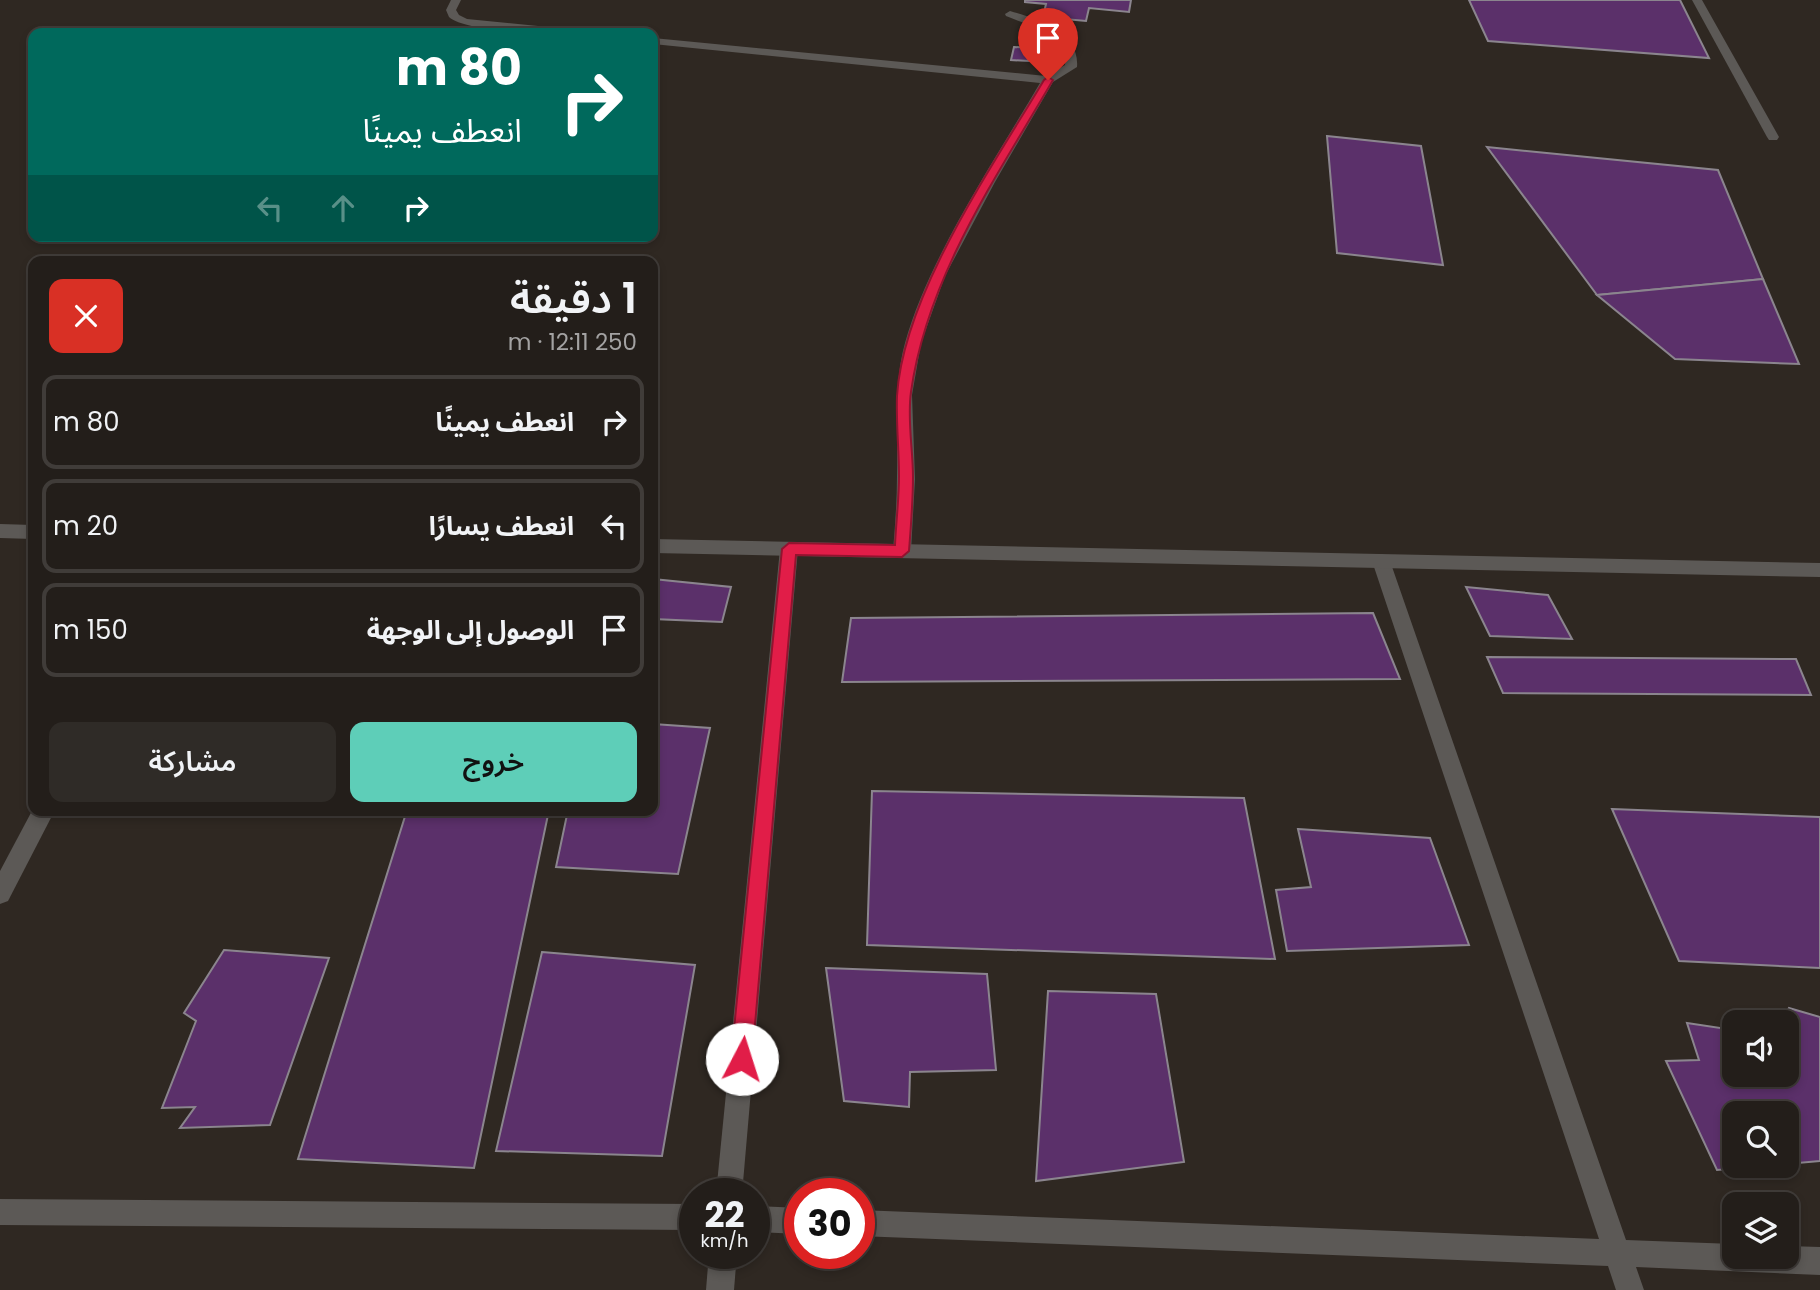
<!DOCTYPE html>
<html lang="ar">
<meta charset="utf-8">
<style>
body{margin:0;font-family:Poppins,"Noto Sans Arabic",sans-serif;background:#2f2b27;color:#f1f3f6;direction:rtl;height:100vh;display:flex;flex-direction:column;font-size:26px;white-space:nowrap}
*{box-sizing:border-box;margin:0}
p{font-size:23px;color:#a3a2a2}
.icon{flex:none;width:38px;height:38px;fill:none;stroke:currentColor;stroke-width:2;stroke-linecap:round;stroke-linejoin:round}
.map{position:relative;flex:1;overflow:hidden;direction:ltr}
.sheet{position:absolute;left:28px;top:256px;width:630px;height:560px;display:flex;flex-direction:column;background:#231e1a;border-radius:14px;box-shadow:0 4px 10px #0003,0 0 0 2px #403c39;direction:rtl}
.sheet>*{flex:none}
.guide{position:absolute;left:28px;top:28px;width:630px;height:214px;border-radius:14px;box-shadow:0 4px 10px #0003,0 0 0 2px #403c39;direction:rtl;background:#00695c;color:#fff;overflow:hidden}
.tools{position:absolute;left:1722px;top:1010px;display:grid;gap:14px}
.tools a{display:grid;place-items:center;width:77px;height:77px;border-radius:14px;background:#231e1a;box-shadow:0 4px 10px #0003,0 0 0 2px #403c39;font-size:35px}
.speed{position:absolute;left:679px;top:1178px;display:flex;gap:14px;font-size:35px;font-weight:700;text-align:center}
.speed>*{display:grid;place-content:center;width:91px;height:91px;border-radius:50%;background:#231e1a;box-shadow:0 4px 10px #0003,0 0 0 2px #403c39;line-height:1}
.speed small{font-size:18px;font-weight:400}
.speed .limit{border:10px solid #d22;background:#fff;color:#111}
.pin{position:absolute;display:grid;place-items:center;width:60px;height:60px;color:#fff;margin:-72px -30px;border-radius:50% 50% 50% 0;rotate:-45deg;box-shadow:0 0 7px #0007}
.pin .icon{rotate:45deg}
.me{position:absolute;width:77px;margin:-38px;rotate:5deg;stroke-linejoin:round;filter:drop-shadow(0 0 5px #0008)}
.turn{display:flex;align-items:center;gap:24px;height:147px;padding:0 21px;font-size:32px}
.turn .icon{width:91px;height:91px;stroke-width:2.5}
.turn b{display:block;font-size:49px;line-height:60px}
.lanes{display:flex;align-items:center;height:66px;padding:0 21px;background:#0003;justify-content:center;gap:35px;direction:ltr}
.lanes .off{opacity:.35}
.round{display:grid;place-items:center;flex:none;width:74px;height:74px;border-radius:14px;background:#2f2b27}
.summary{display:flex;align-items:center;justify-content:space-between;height:119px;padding:0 21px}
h1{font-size:42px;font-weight:600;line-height:52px}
.primary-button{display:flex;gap:14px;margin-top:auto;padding:14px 21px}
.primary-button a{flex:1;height:80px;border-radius:14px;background:#5eceb8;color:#111;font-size:28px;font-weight:600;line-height:80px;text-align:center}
.primary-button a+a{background:#2f2b27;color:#f1f3f6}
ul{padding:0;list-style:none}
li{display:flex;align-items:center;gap:21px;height:94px;margin:0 14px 10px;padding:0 7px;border:4px solid #403c39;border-radius:14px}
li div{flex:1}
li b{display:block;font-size:26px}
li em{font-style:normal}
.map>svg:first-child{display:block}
.building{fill:#5b306a;stroke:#8b858e;stroke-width:2}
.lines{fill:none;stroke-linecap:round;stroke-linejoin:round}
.minor{fill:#5c5956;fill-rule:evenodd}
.tertiary{fill:#5c5956;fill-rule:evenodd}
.route{fill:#e11d48;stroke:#92132f;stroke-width:2}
</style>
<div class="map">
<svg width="1820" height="1290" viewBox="0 0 1820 1290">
<rect width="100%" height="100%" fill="#2f2822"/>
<g class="building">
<polygon points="1025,0 1131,0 1129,12 1089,8 1086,21 1043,17 1046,4 1025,2"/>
<polygon points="1469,0 1680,0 1709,58 1488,41"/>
<polygon points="1014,47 1050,49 1048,62 1011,60"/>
<polygon points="1327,136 1421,146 1443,265 1337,253"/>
<polygon points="1487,147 1718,170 1763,279 1597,295"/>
<polygon points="1763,279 1799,364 1675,359 1597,295"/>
<polygon points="653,579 731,587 722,622 653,619"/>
<polygon points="1466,587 1548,595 1572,639 1490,636"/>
<polygon points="1373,613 1400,679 842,682 851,618"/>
<polygon points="1487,657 1796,659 1811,695 1503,693"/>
<polygon points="653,724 710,728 678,874 556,867 568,810 653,810"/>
<polygon points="872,791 1244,798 1275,959 867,945"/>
<polygon points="1612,809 1820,817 1820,968 1679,961"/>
<polygon points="407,810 549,810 474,1168 298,1159"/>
<polygon points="1298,829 1430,838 1469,945 1287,951 1276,890 1311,887"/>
<polygon points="224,950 329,958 270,1125 180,1128 195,1107 162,1108 196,1021 184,1013"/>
<polygon points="542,952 695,965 662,1156 496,1151"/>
<polygon points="826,968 987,974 996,1070 910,1072 909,1107 844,1101"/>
<polygon points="1048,991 1156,994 1184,1162 1036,1181"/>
<polygon points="1789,1008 1820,1017 1820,1161 1787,1164 1787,1113 1734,1113 1734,1166 1768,1166 1717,1170 1666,1061 1699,1060 1687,1023 1734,1030 1734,1074 1787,1074 1787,1022 1780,1022"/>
</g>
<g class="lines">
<g class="minor">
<path d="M451,0H461L456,10L459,15L467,19L578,30L584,33C557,34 467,33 449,17L446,10Z"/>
<polygon points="1692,0 1702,0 1779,137 1777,140 1769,140 1767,137"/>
<path d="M1010,11C1038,19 1080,32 1077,67L1053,82L995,182L945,276L921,343L912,395L915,479L911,551L908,556H896L893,551C895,526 897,501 897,476C898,431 893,387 905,343C929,257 995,160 1040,83L653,44V38L1046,76L1065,65C1069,34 1029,26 1006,16L1005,14Z"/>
<polygon points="789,542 795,544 798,549 742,1194 716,1194 780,549 783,544"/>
<polygon points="1381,554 1387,556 1390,561 1626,1240 1734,1244 1734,1256 1787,1256 1787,1246 1820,1247 1820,1275 1636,1267 1644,1290 1616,1290 1608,1266 859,1236 859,1210 1599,1239 1372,561 1375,556"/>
<polygon points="33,809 55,810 8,901 0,904 0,871"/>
<polygon points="0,1199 695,1204 695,1230 0,1225"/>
<polygon points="754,1206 800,1208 800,1234 754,1232"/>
<polygon points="709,1253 737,1253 734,1290 706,1290"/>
</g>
<g class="tertiary">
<polygon points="0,524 33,525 33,539 0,538"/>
<polygon points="653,539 1820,563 1820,577 653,553"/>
</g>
</g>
<path class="route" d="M1048,77L1053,80C996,178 927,277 911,392C907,419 913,449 913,477C913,501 911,526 909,551L902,557L796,555L752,1059L749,1066L742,1069L734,1066L731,1059L782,549L789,543L895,545C896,522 899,499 899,476C899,450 896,423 897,396C903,295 992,167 1044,80Z"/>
</svg>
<div class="tools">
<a><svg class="icon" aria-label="sound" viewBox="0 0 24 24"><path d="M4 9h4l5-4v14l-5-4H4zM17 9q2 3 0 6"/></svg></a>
<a><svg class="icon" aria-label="search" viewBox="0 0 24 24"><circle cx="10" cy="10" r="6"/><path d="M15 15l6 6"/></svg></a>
<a><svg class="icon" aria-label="layers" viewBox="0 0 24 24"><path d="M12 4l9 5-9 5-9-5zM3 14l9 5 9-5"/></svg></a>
</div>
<div class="speed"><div>22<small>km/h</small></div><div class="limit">30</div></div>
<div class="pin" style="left:1048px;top:80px;background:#d93025"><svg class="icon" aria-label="arrive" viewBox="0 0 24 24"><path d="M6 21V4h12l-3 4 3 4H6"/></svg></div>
<svg class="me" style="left:742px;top:1059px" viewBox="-20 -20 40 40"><circle r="19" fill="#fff"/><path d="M0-13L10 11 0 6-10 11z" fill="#e11d48"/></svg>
<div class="guide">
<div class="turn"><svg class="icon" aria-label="right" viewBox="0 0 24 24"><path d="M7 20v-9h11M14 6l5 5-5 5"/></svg><div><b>80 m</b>انعطف يمينًا</div></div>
<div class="lanes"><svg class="icon off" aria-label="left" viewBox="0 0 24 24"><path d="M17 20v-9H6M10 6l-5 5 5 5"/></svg><svg class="icon off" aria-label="ahead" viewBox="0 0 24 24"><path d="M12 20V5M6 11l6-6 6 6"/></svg><svg class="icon" aria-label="right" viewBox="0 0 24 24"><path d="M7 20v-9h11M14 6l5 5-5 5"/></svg></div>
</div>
<section class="sheet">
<div class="summary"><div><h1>1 دقيقة</h1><p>250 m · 12:11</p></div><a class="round" style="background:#d93025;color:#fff"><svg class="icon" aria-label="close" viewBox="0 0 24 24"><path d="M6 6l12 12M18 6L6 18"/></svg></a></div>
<ul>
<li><svg class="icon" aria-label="right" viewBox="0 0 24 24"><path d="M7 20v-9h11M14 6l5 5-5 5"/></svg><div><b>انعطف يمينًا</b></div><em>80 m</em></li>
<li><svg class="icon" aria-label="left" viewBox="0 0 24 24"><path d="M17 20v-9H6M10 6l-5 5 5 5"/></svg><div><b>انعطف يسارًا</b></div><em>20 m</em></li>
<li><svg class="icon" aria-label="arrive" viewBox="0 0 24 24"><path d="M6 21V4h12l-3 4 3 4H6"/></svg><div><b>الوصول إلى الوجهة</b></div><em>150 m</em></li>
</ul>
<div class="primary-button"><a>خروج</a><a>مشاركة</a></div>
</section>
</div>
